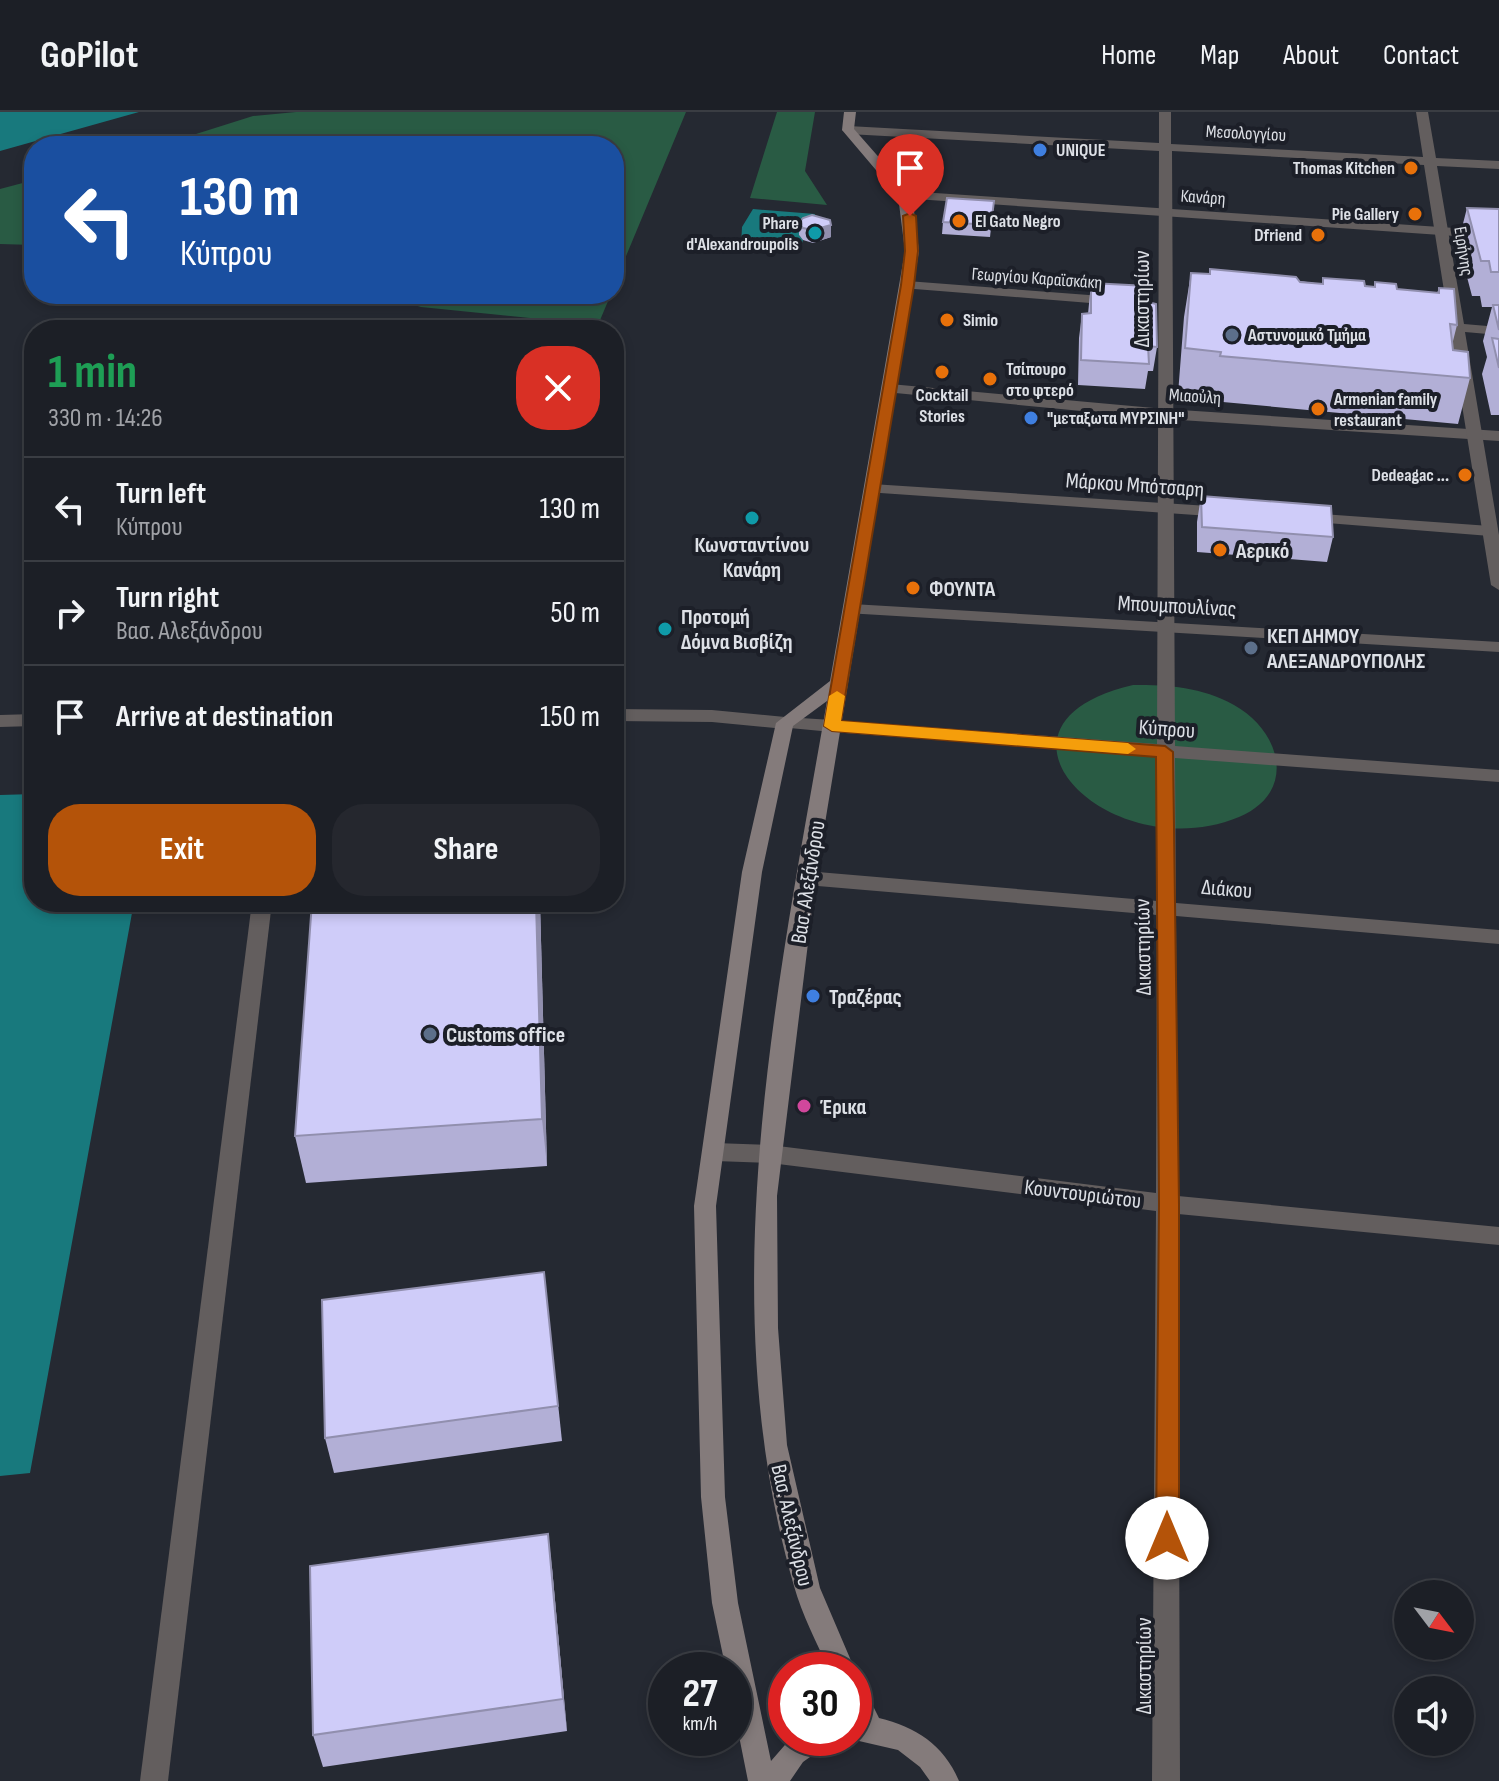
<!DOCTYPE html>
<meta charset="utf-8">
<style>
body{margin:0;font-family:"Sofia Sans Condensed",sans-serif;background:#25272e;color:#f1f3f6;height:100vh;display:flex;flex-direction:column;font-size:30px;white-space:nowrap}
*{box-sizing:border-box;margin:0}
p{font-size:26px;color:#a0a2a7}
.icon{flex:none;width:44px;height:44px;fill:none;stroke:currentColor;stroke-width:2;stroke-linecap:round;stroke-linejoin:round}
.map{position:relative;flex:1;overflow:hidden}
.sheet{position:absolute;left:24px;top:208px;width:600px;height:592px;display:flex;flex-direction:column;background:#1c1f26;border-radius:32px;box-shadow:0 4px 12px #0003,0 0 0 2px #3a3d43}
.sheet>*{flex:none}
.hud{position:absolute;left:24px;top:24px;width:600px;height:168px;border-radius:32px;box-shadow:0 4px 12px #0003,0 0 0 2px #3a3d43;background:#1a4fa0;color:#fff;overflow:hidden}
.needle{width:52px;rotate:122deg}
.tools{position:absolute;left:1394px;top:1468px;display:grid;gap:16px}
.tools a{display:grid;place-items:center;width:80px;height:80px;border-radius:50%;background:#1c1f26;box-shadow:0 4px 12px #0003,0 0 0 2px #3a3d43;font-size:40px}
.speed{position:absolute;left:648px;top:1540px;display:flex;gap:16px;font-size:40px;font-weight:700;text-align:center}
.speed>*{display:grid;place-content:center;width:104px;height:104px;border-radius:50%;background:#1c1f26;box-shadow:0 4px 12px #0003,0 0 0 2px #3a3d43;line-height:1}
.speed small{font-size:20px;font-weight:400}
.speed .limit{border:12px solid #d22;background:#fff;color:#111}
.pin{position:absolute;display:grid;place-items:center;width:68px;height:68px;color:#fff;margin:-82px -34px;border-radius:50% 50% 50% 0;rotate:-45deg;box-shadow:0 0 8px #0007}
.pin .icon{rotate:45deg}
.me{position:absolute;width:88px;margin:-44px;rotate:0deg;stroke-linejoin:round;filter:drop-shadow(0 0 6px #0008)}
.turn{display:flex;align-items:center;gap:28px;height:168px;padding:0 24px;font-size:36px}
.turn .icon{width:104px;height:104px;stroke-width:2.5}
.turn b{display:block;font-size:56px;line-height:68px}
.round{display:grid;place-items:center;flex:none;width:84px;height:84px;border-radius:32px;background:#25272e}
.summary{display:flex;align-items:center;justify-content:space-between;height:136px;padding:0 24px}
h1{font-size:48px;font-weight:700;line-height:60px;color:#1e9e55}
.button{display:flex;gap:16px;margin-top:auto;padding:16px 24px}
.button a{flex:1;height:92px;border-radius:32px;background:#b45309;color:#fff;font-size:32px;font-weight:700;line-height:92px;text-align:center}
.button a+a{background:#25272e;color:#f1f3f6}
ul{padding:0;list-style:none}
li{display:flex;align-items:center;gap:24px;height:104px;padding:0 24px;border-top:2px solid #3a3d43}
li div{flex:1}
li b{display:block;font-size:30px}
li em{font-style:normal}
header{display:flex;align-items:center;gap:48px;box-sizing:border-box;height:112px;padding:0 40px;background:#1c1f26;border-bottom:2px solid #3a3d43}
header strong{font-size:38px}
nav{display:flex;gap:44px;margin-inline-start:auto;font-size:28px}
.map>svg:first-child{display:block}
.green{fill:#295b44}
.water{fill:#18797d}
.lines{fill:none;stroke-linecap:round;stroke-linejoin:round}
.service{fill:#635e5e;fill-rule:evenodd}
.pedestrian{fill:#635e5e;fill-rule:evenodd}
.minor{fill:#635e5e;fill-rule:evenodd}
.secondary{fill:#847b7b;fill-rule:evenodd}
.wall{fill:#b2afd6}
.shaded-wall{fill:#918fae}
.building{fill:#cfccf9;stroke:#918fae;stroke-width:2}
.route{fill:#b45309;stroke:#753606;stroke-width:2}
.slow{fill:#f59e0b}
.shop-dot{fill:#3f7fe0;stroke:#1c1f28;stroke-width:3}
.food-dot{fill:#e8710a;stroke:#1c1f28;stroke-width:3}
.culture-dot{fill:#0f9aa8;stroke:#1c1f28;stroke-width:3}
.service-dot{fill:#5c6f8a;stroke:#1c1f28;stroke-width:3}
.hotel-dot{fill:#d1479c;stroke:#1c1f28;stroke-width:3}
.labels{text-anchor:middle;stroke-width:8;stroke-linejoin:round;paint-order:stroke}
.far-street-label{font-size:18px;fill:#dde0e6;stroke:#1c1f28}
.far-poi-label{font-size:18px;font-weight:bold;fill:#dde0e6;stroke:#1c1f28;text-anchor:start}
.street-label{font-size:22px;fill:#dde0e6;stroke:#1c1f28}
.poi-label{font-size:22px;font-weight:bold;fill:#dde0e6;stroke:#1c1f28;text-anchor:start}
</style>
<header>
<strong>GoPilot</strong>
<nav><a>Home</a><a>Map</a><a>About</a><a>Contact</a></nav>
</header>
<div class="map">
<svg width="1499" height="1669" viewBox="0 0 1499 1669">
<rect width="100%" height="100%" fill="#252932"/>
<g class="green">
<polygon points="296,0 686,0 614,173 614,34 158,34 253,4"/>
<polygon points="777,0 815,0 805,59 827,93 750,86"/>
<polygon points="34,68 34,133 0,132 0,77"/>
<polygon points="376,182 611,182 598,213 421,195"/>
<path d="M1133,573C1169,573 1202,575 1234,593C1281,619 1298,680 1239,705C1111,758 963,613 1133,573Z"/>
</g>
<g class="water">
<polygon points="0,0 139,0 0,39"/>
<polygon points="753,97 815,102 811,115 799,123 803,128 799,140 741,135 742,115"/>
<polygon points="34,682 34,790 134,790 30,1361 0,1364 0,683"/>
</g>
<g class="lines">
<g class="service">
<polygon points="34,602 34,614 0,615 0,603"/>
<polygon points="785,605 832,608 841,614 832,620 779,615 776,611"/>
</g>
<g class="pedestrian">
<polygon points="905,79 1499,119 1499,127 900,86 898,83"/>
<polygon points="890,272 1165,297 1499,319 1499,329 1165,307 885,280 882,277"/>
<polygon points="872,372 1224,395 1232,400 1224,405 866,380 864,377"/>
<polygon points="1308,401 1490,414 1498,419 1490,424 1302,409 1302,403"/>
<polygon points="852,492 1499,530 1499,540 846,501 843,497"/>
</g>
<g class="minor">
<polygon points="1159,0 1171,0 1171,32 1423,45 1416,0 1428,0 1436,46 1499,49 1499,57 1437,54 1464,212 1499,215 1499,223 1465,220 1499,423 1499,478 1491,473 1450,219 1430,217 1423,213 1430,209 1449,210 1424,53 1172,39 1175,634 1499,658 1499,670 1175,646 1176,791 1499,818 1499,832 1176,804 1178,1084 1499,1115 1499,1133 1178,1102 1180,1669 1152,1669 1156,1099 770,1051 715,1049 707,1046 704,1040 707,1034 715,1031 770,1033 1156,1081 1157,803 806,773 796,766 806,759 1157,789 1157,644 832,620 823,614 832,608 1157,632 1159,39 848,22 842,18 848,14 1159,31"/>
<polygon points="907,169 1115,185 1122,189 1115,193 902,176 902,170"/>
<polygon points="614,597 712,598 785,605 794,611 785,617 712,610 614,609"/>
<polygon points="252,790 272,790 168,1669 140,1669"/>
</g>
<g class="secondary">
<path d="M844,0H856L854,17L912,83L919,139L816,766L777,1084L778,1216L787,1333L820,1476L855,1558L854,1561V1558H829C817,1531 802,1503 794,1474C710,1186 777,877 827,589L793,614L762,760L716,1094L725,1385L738,1491L771,1649L791,1626H827L824,1635L803,1650L790,1669H748L734,1599V1558H726L712,1491L701,1385L694,1094L742,760L776,611L830,569L905,139L898,84L842,18Z"/>
<path d="M854,1570L863,1574L879,1606C916,1615 944,1633 959,1669H930L920,1655L898,1638L846,1626H854Z"/>
</g>
</g>
<g class="wall">
<polygon points="994,89 990,125 942,122 943,110"/>
<polygon points="1467,96 1499,97 1499,303 1491,303 1482,262 1487,245 1483,229 1492,195 1482,195 1480,184 1472,184 1458,131"/>
<polygon points="799,111 831,113 831,125 813,131 803,128 799,123"/>
<polygon points="1210,157 1322,172 1323,166 1374,175 1375,170 1397,177 1437,181 1439,176 1457,213 1452,233 1453,238 1470,266 1458,312 1212,289 1213,285 1178,282 1184,205 1191,161 1210,162"/>
<polygon points="1091,171 1148,190 1157,235 1153,259 1148,259 1145,277 1078,273 1079,226 1082,202 1088,202"/>
<polygon points="1201,384 1333,425 1327,450 1197,440 1197,410"/>
<polygon points="312,790 540,790 547,1054 306,1071 295,1024"/>
<polygon points="544,1160 562,1329 334,1361 325,1326"/>
<polygon points="552,1456 567,1619 323,1655 313,1623"/>
</g>
<g class="shaded-wall">
<polygon points="831,113 831,125 813,131 813,118"/>
<polygon points="536,790 540,790 547,1054 542,1007"/>
<polygon points="548,1422 552,1456 567,1619 563,1587"/>
</g>
<g class="building">
<polygon points="947,86 994,89 991,113 943,110"/>
<polygon points="1467,96 1499,97 1499,160 1491,160 1489,149 1481,149"/>
<polygon points="812,103 830,108 831,113 813,118 803,116 799,111 803,106"/>
<polygon points="1210,157 1296,165 1300,170 1323,172 1323,166 1364,169 1365,174 1375,175 1375,170 1396,172 1397,177 1439,181 1439,176 1454,177 1457,213 1450,212 1453,238 1468,240 1470,266 1220,244 1221,240 1185,236 1191,161 1210,162"/>
<polygon points="1091,171 1147,174 1148,190 1156,192 1157,235 1148,234 1149,252 1081,248 1082,202 1091,201"/>
<polygon points="1493,193 1499,193 1499,218"/>
<polygon points="1492,226 1499,227 1499,256"/>
<polygon points="1201,384 1331,394 1333,425 1202,415"/>
<polygon points="312,790 536,790 542,1007 295,1024"/>
<polygon points="544,1160 558,1294 325,1326 322,1188"/>
<polygon points="548,1422 563,1587 313,1623 310,1454"/>
</g>
<polygon class="route" points="910,101 916,104 918,139 914,173 841,609 1165,634 1173,640 1179,1092 1179,1426 1176,1433 1167,1436 1159,1433 1156,1426 1159,1092 1156,645 832,619 824,614 901,173 905,139 903,104"/>
<polygon class="slow" points="837,579 845,584 841,609 1128,631 1136,637 1128,642 832,619 824,614 829,584"/>
<g class="shop-dot">
<circle cx="1040" cy="38" r="8"/>
<circle cx="1031" cy="306" r="8"/>
<circle cx="813" cy="884" r="8"/>
</g>
<g class="food-dot">
<circle cx="1411" cy="56" r="8"/>
<circle cx="1415" cy="102" r="8"/>
<circle cx="959" cy="109" r="8"/>
<circle cx="1318" cy="123" r="8"/>
<circle cx="947" cy="208" r="8"/>
<circle cx="942" cy="260" r="8"/>
<circle cx="990" cy="267" r="8"/>
<circle cx="1318" cy="297" r="8"/>
<circle cx="1465" cy="363" r="8"/>
<circle cx="1220" cy="438" r="8"/>
<circle cx="913" cy="476" r="8"/>
</g>
<g class="culture-dot">
<circle cx="815" cy="121" r="8"/>
<circle cx="752" cy="406" r="8"/>
<circle cx="665" cy="517" r="8"/>
</g>
<g class="service-dot">
<circle cx="1232" cy="223" r="8"/>
<circle cx="1251" cy="536" r="8"/>
<circle cx="430" cy="922" r="8"/>
</g>
<circle class="hotel-dot" cx="804" cy="994" r="8"/>
<g class="labels">
<g class="far-street-label">
<text transform="translate(1246 21) rotate(3)" y="6">Μεσολογγίου</text>
<text transform="translate(1203 85) rotate(4)" y="6">Κανάρη</text>
<text transform="translate(1464 139) rotate(81)" y="6">Ειρήνης</text>
<text transform="translate(1037 166) rotate(4)" y="6">Γεωργίου Καραϊσκάκη</text>
<text transform="translate(1195 284) rotate(4)" y="6">Μιαούλη</text>
</g>
<g class="far-poi-label">
<text x="1056" y="44">UNIQUE</text>
<text x="1395" y="62" text-anchor="end">Thomas Kitchen</text>
<text x="1399" y="108" text-anchor="end">Pie Gallery</text>
<text x="975" y="115">El Gato Negro</text>
<text x="799" y="117" text-anchor="end">Phare<tspan x="799" dy="21">d'Alexandroupolis</tspan></text>
<text x="1302" y="129" text-anchor="end">Dfriend</text>
<text x="963" y="214">Simio</text>
<text x="1248" y="229">Αστυνομικό Τμήμα</text>
<text x="1006" y="263">Τσίπουρο<tspan x="1006" dy="21">στο φτερό</tspan></text>
<text x="942" y="289" text-anchor="middle">Cocktail<tspan x="942" dy="21">Stories</tspan></text>
<text x="1334" y="293">Armenian family<tspan x="1334" dy="21">restaurant</tspan></text>
<text x="1047" y="312">"μεταξωτα ΜΥΡΣΙΝΗ"</text>
<text x="1449" y="369" text-anchor="end">Dedeagac ...</text>
</g>
<g class="street-label">
<text transform="translate(1141 187) rotate(-90)" y="8">Δικαστηρίων</text>
<text transform="translate(1135 372) rotate(4)" y="8">Μάρκου Μπότσαρη</text>
<text transform="translate(1177 493) rotate(3)" y="8">Μπουμπουλίνας</text>
<text transform="translate(1167 616) rotate(4)" y="8">Κύπρου</text>
<text transform="translate(807 770) rotate(-81)" y="8">Βασ. Αλεξάνδρου</text>
<text transform="translate(1227 776) rotate(5)" y="8">Διάκου</text>
<text transform="translate(1142 835) rotate(-91)" y="8">Δικαστηρίων</text>
<text transform="translate(1083 1081) rotate(7)" y="8">Κουντουριώτου</text>
<text transform="translate(793 1413) rotate(77)" y="8">Βασ. Αλεξάνδρου</text>
<text transform="translate(1143 1554) rotate(-90)" y="8">Δικαστηρίων</text>
</g>
<g class="poi-label">
<text x="752" y="440" text-anchor="middle">Κωνσταντίνου<tspan x="752" dy="25">Κανάρη</tspan></text>
<text x="1236" y="446">Αερικό</text>
<text x="929" y="484">ΦΟΥΝΤΑ</text>
<text x="681" y="512">Προτομή<tspan x="681" dy="25">Δόμνα Βισβίζη</tspan></text>
<text x="1267" y="531">ΚΕΠ ΔΗΜΟΥ<tspan x="1267" dy="25">ΑΛΕΞΑΝΔΡΟΥΠΟΛΗΣ</tspan></text>
<text x="829" y="892">Τραζέρας</text>
<text x="446" y="930">Customs office</text>
<text x="820" y="1002">Έρικα</text>
</g>
</g>
</svg>
<div class="tools">
<a><svg class="needle" viewBox="-14 -14 28 28"><path d="M0-13l5 13h-10z" fill="#e53935"/><path d="M0 13l5-13h-10z" fill="#a0a2a7"/></svg></a>
<a><svg class="icon" aria-label="sound" viewBox="0 0 24 24"><path d="M4 9h4l5-4v14l-5-4H4zM17 9q2 3 0 6"/></svg></a>
</div>
<div class="speed"><div>27<small>km/h</small></div><div class="limit">30</div></div>
<div class="pin" style="left:910px;top:104px;background:#d93025"><svg class="icon" aria-label="arrive" viewBox="0 0 24 24"><path d="M6 21V4h12l-3 4 3 4H6"/></svg></div>
<svg class="me" style="left:1167px;top:1426px" viewBox="-20 -20 40 40"><circle r="19" fill="#fff"/><path d="M0-13L10 11 0 6-10 11z" fill="#b45309"/></svg>
<div class="hud">
<div class="turn"><svg class="icon" aria-label="left" viewBox="0 0 24 24"><path d="M17 20v-9H6M10 6l-5 5 5 5"/></svg><div><b>130 m</b>Κύπρου</div></div>
</div>
<section class="sheet">
<div class="summary"><div><h1>1 min</h1><p>330 m · 14:26</p></div><a class="round" style="background:#d93025;color:#fff"><svg class="icon" aria-label="close" viewBox="0 0 24 24"><path d="M6 6l12 12M18 6L6 18"/></svg></a></div>
<ul>
<li><svg class="icon" aria-label="left" viewBox="0 0 24 24"><path d="M17 20v-9H6M10 6l-5 5 5 5"/></svg><div><b>Turn left</b><p>Κύπρου</p></div><em>130 m</em></li>
<li><svg class="icon" aria-label="right" viewBox="0 0 24 24"><path d="M7 20v-9h11M14 6l5 5-5 5"/></svg><div><b>Turn right</b><p>Βασ. Αλεξάνδρου</p></div><em>50 m</em></li>
<li><svg class="icon" aria-label="arrive" viewBox="0 0 24 24"><path d="M6 21V4h12l-3 4 3 4H6"/></svg><div><b>Arrive at destination</b></div><em>150 m</em></li>
</ul>
<div class="button"><a>Exit</a><a>Share</a></div>
</section>
</div>
